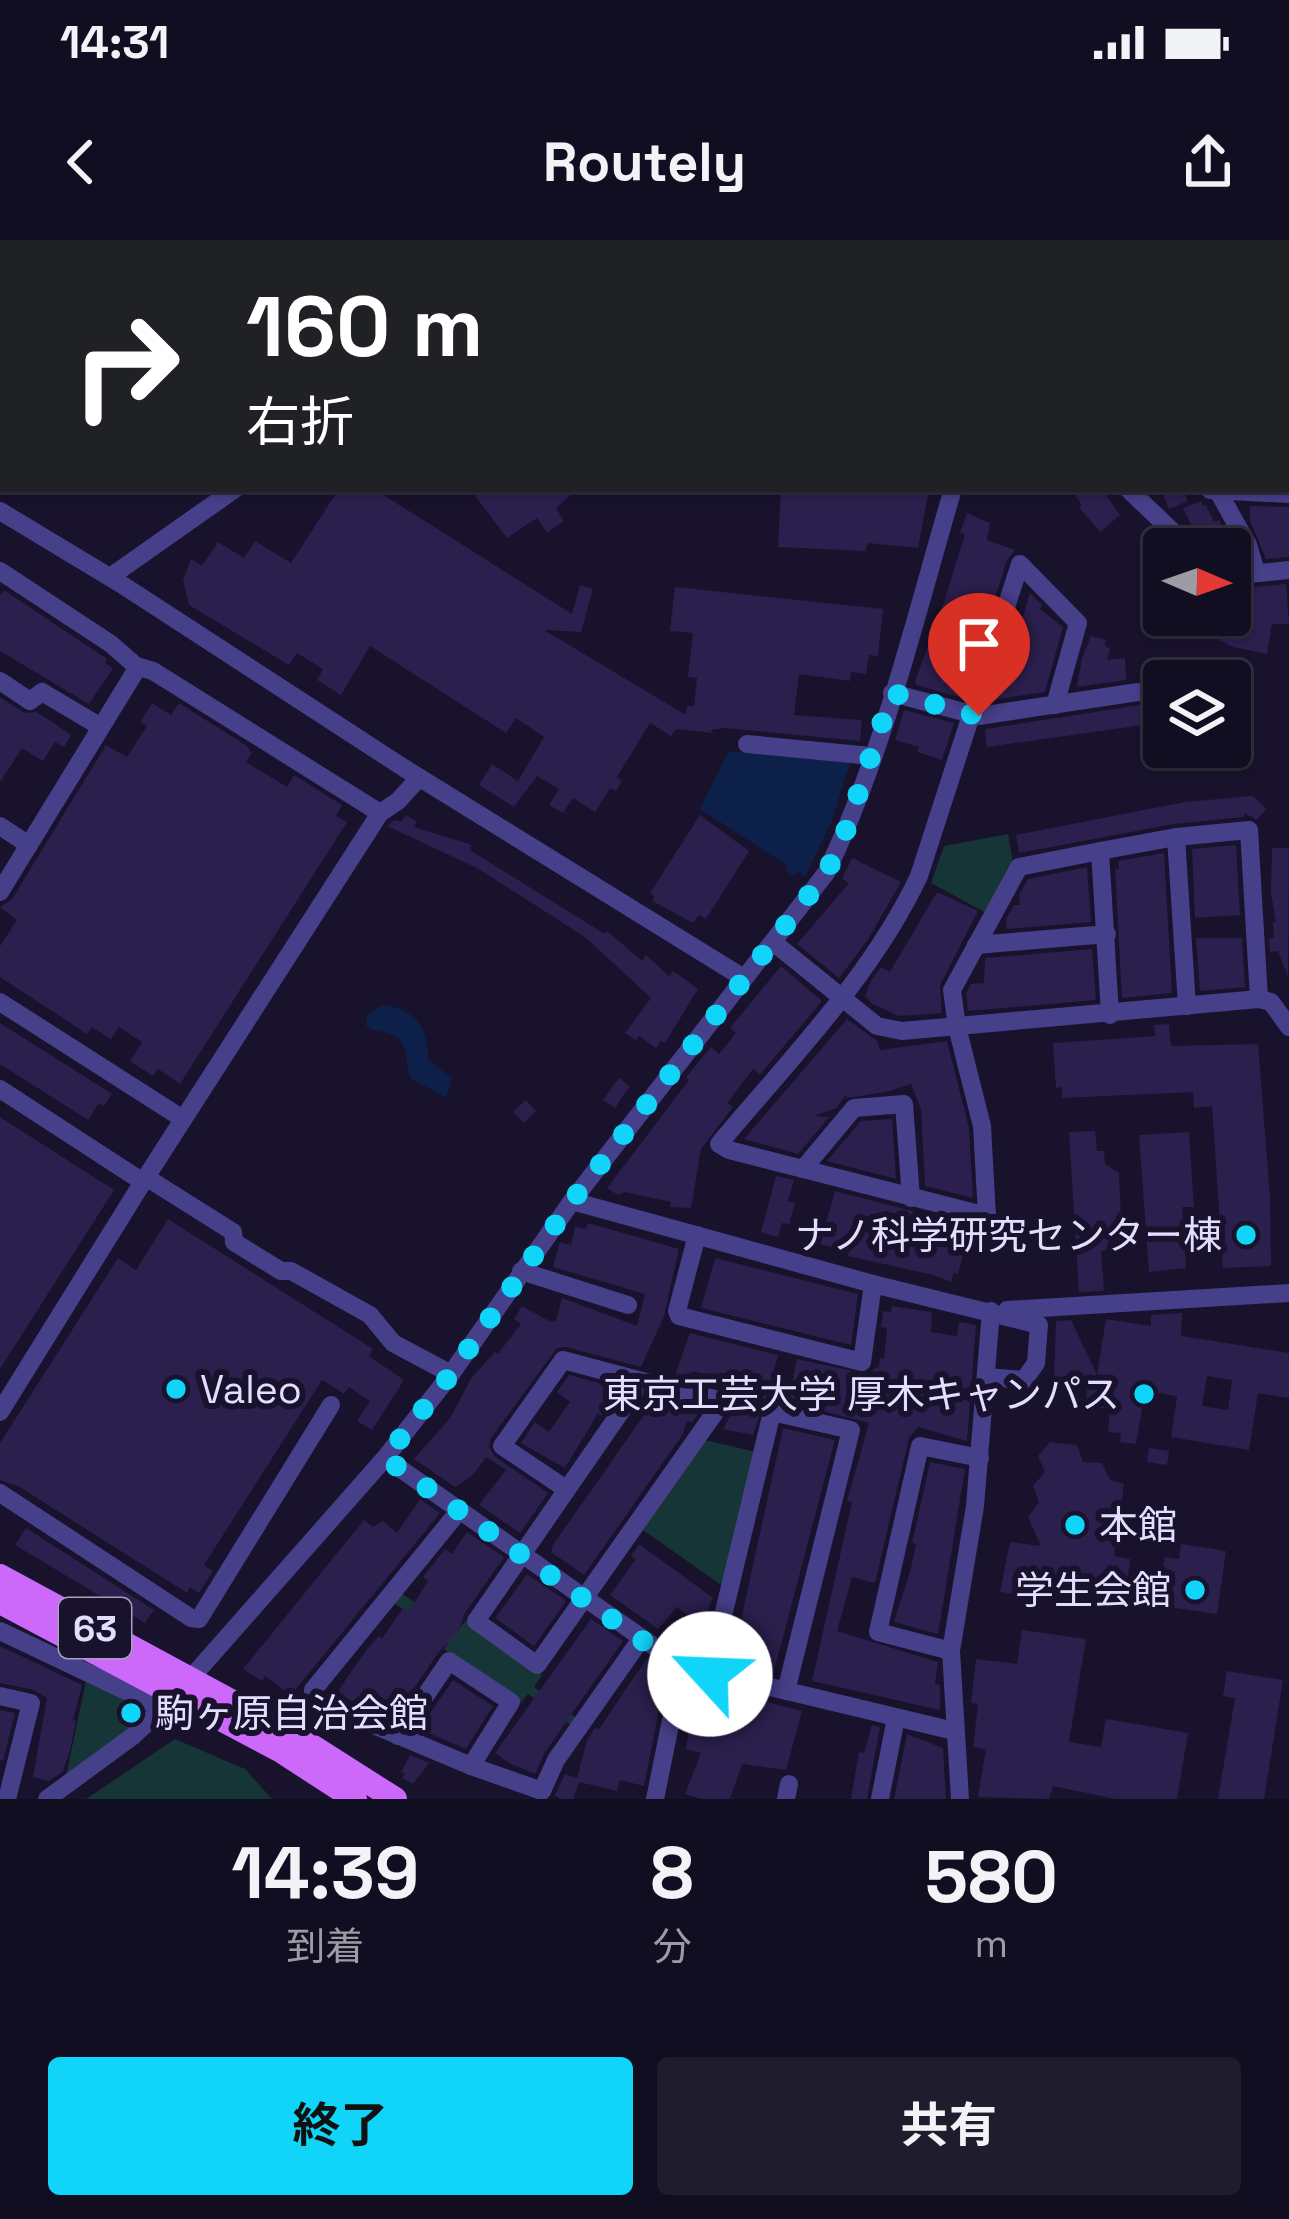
<!DOCTYPE html>
<html lang="ja">
<meta charset="utf-8">
<style>
body{margin:0;font-family:"Space Grotesk","Noto Sans JP",sans-serif;background:#1f1c2e;color:#f1f3f6;height:100vh;display:flex;flex-direction:column;font-size:45px;white-space:nowrap}
*{box-sizing:border-box;margin:0}
p{font-size:39px;color:#9c9ca5}
.icon{flex:none;width:66px;height:66px;fill:none;stroke:currentColor;stroke-width:2;stroke-linecap:round;stroke-linejoin:round}
.map{position:relative;height:1559px;overflow:hidden}
.sheet{display:flex;flex-direction:column;background:#120e21;flex:1}
.sheet>*{flex:none}
.hud{position:absolute;left:0px;top:0px;width:1290px;height:252px;box-shadow:0 3px 9px #0004,0 0 0 3px #312e3f;background:#202124;color:#fff;overflow:hidden}
.needle{width:78px;rotate:92deg}
.tools{position:absolute;left:1143px;top:288px;display:grid;gap:24px}
.tools a{display:grid;place-items:center;width:108px;height:108px;border-radius:12px;background:#120e21;box-shadow:0 3px 9px #0004,0 0 0 3px #312e3f;font-size:60px}
.pin{position:absolute;display:grid;place-items:center;width:102px;height:102px;color:#fff;margin:-123px -51px;border-radius:50% 50% 50% 0;rotate:-45deg;box-shadow:0 0 12px #0007}
.pin .icon{rotate:45deg}
.me{position:absolute;width:132px;margin:-66px;rotate:295deg;stroke-linejoin:round;filter:drop-shadow(0 0 9px #0008)}
.turn{display:flex;align-items:center;gap:42px;height:252px;padding:0 48px;font-size:54px}
.turn .icon{width:156px;height:156px;stroke-width:2.5}
.turn b{display:block;font-size:84px;line-height:102px}
.eta{display:flex;justify-content:space-evenly;align-items:center;height:204px;text-align:center}
.eta b{font-size:72px;font-weight:700;line-height:84px}
.cta{display:flex;gap:24px;margin-top:auto;padding:24px 48px}
.cta a{flex:1;height:138px;border-radius:12px;background:#10d5f8;color:#111;font-size:48px;font-weight:700;line-height:138px;text-align:center}
.cta a+a{background:#1f1c2e;color:#f1f3f6}
.status{display:flex;justify-content:space-between;align-items:center;height:84px;padding:0 60px;background:#120e21;direction:ltr}
.status svg{height:33px;fill:currentColor}
header{display:flex;justify-content:space-between;align-items:center;height:156px;padding:0 48px;background:#120e21;font-size:54px;font-weight:700}
.map>svg:first-child{display:block}
.green{fill:#163536}
.water{fill:#0d204a}
.building{fill:#2b1f4d;fill-rule:evenodd}
.lines{fill:none;stroke-linecap:round;stroke-linejoin:round}
.minor{stroke:#463f89;stroke-width:18}
.major{stroke:#cc69fb;stroke-width:24}
.route{stroke:#10d5f8;stroke-width:21;stroke-dasharray:0 37.8}
.poi-dot{fill:#10d5f8;stroke:#18122c;stroke-width:4.5}
.labels{text-anchor:middle;stroke-width:12;stroke-linejoin:round;paint-order:stroke}
.shield{fill:#18122c;stroke:#a7a1bf;stroke-width:3}
.shield-label{font-size:36px;font-weight:bold;fill:#e4defe}
.poi-label{font-size:39px;fill:#e4defe;stroke:#18122c;text-anchor:end}
</style>
<div class="status"><b>14:31</b><svg viewBox="0 0 49 12"><path d="M0 12V9h3v3zM5 12V6h3v6zM10 12V3h3v9zM15 12V0h3v12zM26 1h20v11H26zM47 4h2v5h-2z"/></svg></div>
<header><svg class="icon" aria-label="back" viewBox="0 0 24 24"><path d="M15 5l-7 7 7 7"/></svg>Routely<svg class="icon" aria-label="share" viewBox="0 0 24 24"><path d="M12 15V3M7 8l5-5 5 5M5 13v7h14v-7"/></svg></header>
<div class="map">
<svg width="1289" height="1559" viewBox="0 0 1289 1559">
<rect width="100%" height="100%" fill="#18122c"/>
<g class="green">
<polygon points="1008,594 1013,622 986,673 931,643 944,606"/>
<polygon points="705,1200 756,1212 724,1347 643,1290"/>
<polygon points="401,1353 456,1391 466,1381 542,1435 534,1447 576,1478 571,1485 528,1454 521,1463 444,1409 449,1401 394,1363"/>
<path d="M87,1436L149,1465C136,1494 92,1517 66,1536Z"/>
<polygon points="175,1499 245,1529 272,1559 86,1559"/>
</g>
<g class="water">
<polygon points="729,511 850,523 831,583 805,637 798,632 794,636 786,631 788,626 700,569"/>
<path d="M384,765C418,770 428,790 428,819L452,839L446,858L410,838C404,820 410,798 387,793C379,791 372,790 366,786L367,774Z"/>
</g>
<g class="building">
<polygon points="339,249 374,249 572,374 580,345 593,349 581,392 544,390 686,475 687,466 694,466 697,438 688,437 693,393 670,391 675,347 883,369 878,416 869,415 866,434 851,432 850,441 799,434 794,475 862,480 860,501 726,488 710,490 714,493 676,489 671,496 650,483 617,537 622,541 616,551 610,548 595,572 573,558 563,573 549,565 559,549 537,536 514,567 479,545 492,524 518,541 544,497 516,478 506,493 370,406 341,455 317,440 323,429 297,413 289,425 189,365 183,340 191,319 202,326 218,302 244,318 255,301 291,323"/>
<polygon points="470,249 577,249 556,268 564,281 547,293 537,278 507,298"/>
<polygon points="781,249 929,249 918,308 868,303 865,311 778,307"/>
<polygon points="1071,249 1102,249 1120,275 1100,292 1079,267 1082,265"/>
<polygon points="1161,249 1183,249 1188,261 1169,269"/>
<polygon points="1201,261 1203,266 1206,265 1214,282 1219,280 1235,309 1210,309 1207,299 1201,301 1197,297 1183,268"/>
<polygon points="1250,266 1289,267 1289,317 1266,319 1250,281"/>
<polygon points="967,273 990,283 987,300 1015,310 1007,320 963,458 916,445 915,441 942,368 965,294 960,293"/>
<polygon points="1286,344 1289,384 1272,384 1267,414 1233,407 1209,395 1218,381 1231,388 1230,349"/>
<polygon points="4,350 107,419 105,423 113,428 89,464 0,411 0,355"/>
<polygon points="1030,353 1042,365 1040,369 1063,387 1045,452 990,460 1014,406"/>
<polygon points="1091,396 1106,400 1104,405 1110,409 1107,420 1125,418 1126,440 1077,447 1082,418"/>
<polygon points="0,457 24,473 37,472 71,495 64,507 55,502 43,521 22,508 0,542"/>
<polygon points="1159,457 1164,482 987,507 985,489 1140,465"/>
<polygon points="152,463 171,475 179,463 247,506 252,513 246,522 287,547 294,535 342,565 336,576 347,582 180,844 158,829 153,836 130,821 142,802 119,787 111,799 92,787 87,794 0,737 0,706 17,680 0,667 12,659 106,505 127,517 147,486 140,482"/>
<polygon points="904,470 954,483 942,520 917,512 919,507 895,500"/>
<polygon points="1253,556 1266,569 1257,580 1244,573 1244,577 1174,584 1019,613 1016,595 1185,562"/>
<polygon points="406,575 417,582 414,587 472,605 470,610 605,694 607,691 642,721 646,715 669,736 673,731 698,749 665,803 661,801 656,808 639,796 636,800 625,793 651,758 585,697 477,628 387,586 394,580 401,582"/>
<polygon points="700,575 749,611 706,679 699,675 693,683 652,661 655,656 650,653"/>
<polygon points="1236,605 1240,675 1195,678 1192,609"/>
<polygon points="1272,608 1289,608 1288,737 1278,711 1270,712 1269,698 1274,698 1273,682 1276,682 1271,653"/>
<polygon points="1164,613 1172,753 1122,758 1115,629 1119,629 1118,621"/>
<polygon points="852,618 901,642 867,701 839,738 797,704 849,643 842,639"/>
<polygon points="1087,627 1091,682 1007,689 1006,679 1014,665 1020,665 1019,655 1028,639"/>
<polygon points="937,652 978,671 940,745 942,773 899,776 872,764 865,756 871,741 881,727 890,732"/>
<polygon points="1196,698 1242,698 1245,747 1200,751"/>
<polygon points="1092,709 1096,760 968,771 966,753 971,744 984,743 985,718"/>
<polygon points="781,726 822,761 763,831 760,835 753,829 727,863 733,867 701,909 691,968 670,967 671,962 625,952 618,955 607,948 689,840 686,837 711,807 719,814 736,793 730,788"/>
<polygon points="847,779 877,801 880,810 947,801 969,888 973,958 925,946 921,869 911,844 886,852 846,858 847,854 836,868 814,876 829,877 798,914 744,899"/>
<polygon points="0,783 112,854 104,866 99,863 88,880 0,824"/>
<polygon points="1169,784 1171,806 1258,804 1270,957 1271,1026 1223,1028 1212,866 1194,868 1193,852 1062,858 1062,847 1056,848 1053,803 1155,796 1154,785"/>
<polygon points="619,838 630,846 615,868 603,860"/>
<polygon points="526,860 536,871 524,883 513,872"/>
<polygon points="0,877 114,950 0,1129"/>
<polygon points="892,879 896,939 827,921 861,881"/>
<polygon points="1095,891 1097,911 1104,911 1105,924 1119,933 1122,1001 1108,1002 1108,1010 1101,1011 1104,1051 1079,1052 1069,892"/>
<polygon points="1189,892 1194,967 1182,967 1186,1028 1149,1032 1139,895"/>
<polygon points="776,936 794,940 788,961 795,963 789,984 782,983 778,997 761,992"/>
<polygon points="835,951 962,984 954,1013 963,1015 958,1034 953,1033 951,1042 933,1035 848,1016 849,1011 820,1004"/>
<polygon points="168,979 373,1109 369,1116 404,1140 372,1190 357,1181 370,1161 349,1147 344,1154 322,1140 204,1325 213,1331 199,1353 190,1347 187,1353 18,1246 0,1240 0,1203 118,1018 136,1030"/>
<polygon points="588,983 679,1009 664,1076 641,1127 566,1107 557,1108 491,1198 489,1206 494,1216 548,1253 520,1293 479,1265 506,1230 486,1217 472,1236 455,1247 414,1219 450,1178 472,1137 495,1112 498,1114 521,1084 514,1079 522,1066 551,1082 556,1081 562,1058 637,1086 645,1054 553,1027 560,1002 571,1005 575,987 586,989"/>
<polygon points="715,1018 858,1054 851,1105 701,1068"/>
<polygon points="892,1066 932,1072 931,1092 957,1096 959,1082 976,1085 967,1201 918,1187 909,1198 875,1343 852,1337 837,1391 938,1422 935,1444 940,1445 940,1470 812,1441 852,1262 847,1261 869,1183 788,1162 797,1119 867,1134 879,1126 880,1118 884,1119 887,1088 881,1087 883,1071 891,1072"/>
<path d="M1182,1073L1181,1096L1289,1113V1158L1258,1153L1249,1210L1171,1197L1177,1156L1145,1151L1136,1204L1120,1202L1121,1193L1108,1192L1110,1168H1086L1087,1144L1054,1139L1056,1081L1071,1080L1097,1135L1106,1079L1151,1086V1075ZM1207,1136L1232,1140L1228,1170L1202,1166Z"/>
<polygon points="690,1093 778,1115 766,1159 731,1150 736,1131 723,1147 716,1145 718,1138 692,1131 691,1139 675,1135"/>
<polygon points="569,1135 620,1149 601,1176 598,1173 565,1228 521,1203 535,1182 549,1192 570,1162 557,1152"/>
<polygon points="656,1158 701,1169 692,1182 687,1181 683,1194 584,1335 551,1312 553,1305"/>
<polygon points="764,1162 753,1195 723,1189 734,1169"/>
<polygon points="783,1188 835,1200 774,1431 732,1421"/>
<polygon points="1050,1202 1077,1205 1083,1222 1102,1223 1110,1240 1124,1244 1114,1316 1130,1319 1124,1369 1000,1352 1010,1302 1041,1306 1028,1277 1039,1262 1033,1246 1045,1232 1038,1216"/>
<polygon points="1149,1208 1169,1211 1167,1225 1147,1222"/>
<polygon points="930,1222 965,1229 938,1394 894,1382 911,1328 916,1304 912,1303"/>
<polygon points="420,1259 440,1273 291,1455 265,1436 262,1441 243,1429 364,1280 373,1287 383,1281 397,1293"/>
<polygon points="26,1288 154,1370 145,1383 15,1305"/>
<polygon points="467,1292 504,1317 465,1373 458,1392 438,1413 393,1479 336,1454 367,1409 379,1396 382,1399 404,1367 409,1371 428,1341 423,1337 445,1309 452,1314"/>
<polygon points="639,1304 713,1358 701,1385 677,1367 658,1389 610,1355 636,1319 631,1316"/>
<polygon points="1181,1304 1226,1311 1217,1374 1168,1367 1173,1334 1162,1332 1165,1317 1179,1319"/>
<polygon points="527,1334 566,1361 534,1406 495,1378"/>
<polygon points="591,1379 623,1401 545,1512 535,1534 509,1523 495,1513"/>
<polygon points="1022,1390 1086,1399 1069,1502 1101,1507 1106,1479 1188,1493 1177,1559 1116,1559 1053,1546 1049,1559 978,1557 986,1509 973,1507 978,1464 971,1463 976,1419 1017,1424"/>
<polygon points="0,1406 82,1445 73,1480 76,1481 70,1510 63,1531 49,1541 33,1537 47,1458 34,1450 0,1443"/>
<polygon points="647,1418 660,1427 651,1443 664,1445 644,1546 620,1540 617,1551 579,1542 573,1559 560,1559 555,1555 565,1534 577,1538 587,1500 595,1488 599,1489"/>
<polygon points="1227,1431 1283,1440 1264,1559 1218,1559 1235,1458 1223,1456"/>
<polygon points="453,1440 493,1466 466,1509 419,1489"/>
<polygon points="696,1444 802,1471 786,1530 742,1524 730,1559 702,1559 685,1554 701,1513 686,1509"/>
<polygon points="0,1470 15,1473 3,1521 0,1520"/>
<polygon points="872,1485 880,1487 867,1559 851,1559 859,1512 864,1513"/>
<polygon points="907,1494 943,1508 946,1559 894,1559"/>
<polygon points="410,1515 429,1523 413,1544 402,1538 405,1534 401,1532"/>
</g>
<g class="lines">
<g class="minor">
<polyline points="327,0 330,3"/>
<polyline points="741,0 744,3"/>
<polyline points="760,0 763,3"/>
<polyline points="872,0 873,3"/>
<polyline points="1042,0 1050,3"/>
<polyline points="1151,0 1151,3"/>
<polyline points="1212,0 1227,3"/>
<polyline points="593,3 598,0"/>
<polyline points="776,3 776,0"/>
<polyline points="1287,15 1289,16"/>
<polyline points="1287,109 1289,109"/>
<polyline points="1287,193 1289,193"/>
<polyline points="1128,249 1191,309"/>
<polyline points="1210,250 1289,254"/>
<polyline points="1219,253 1248,305 1256,332"/>
<polyline points="0,271 121,344 404,528 742,737"/>
<polyline points="0,331 111,404 136,426 153,431 380,573"/>
<polyline points="1230,336 1289,330"/>
<polyline points="110,337 235,249"/>
<polyline points="1150,342 1164,331"/>
<polyline points="1205,379 1206,375"/>
<polyline points="0,441 30,461 42,452 101,487"/>
<polyline points="892,453 979,476 1138,452"/>
<path d="M1055,465L1078,383L1020,324L919,636C872,736 789,820 719,904L729,910L987,976L982,886L957,787L952,750L1019,627L1100,611L1110,775"/>
<polyline points="747,504 871,516"/>
<polyline points="0,586 29,605"/>
<polyline points="1100,611 1176,597"/>
<polyline points="0,652 138,427"/>
<polyline points="773,702 877,786 902,791 1259,759 1271,762 1289,787"/>
<polyline points="976,705 1107,694"/>
<polyline points="0,762 183,879"/>
<polyline points="1187,766 1176,597 1249,590 1259,759"/>
<polyline points="0,849 140,940 152,941 233,992 234,1002 281,1031 291,1031 370,1075 393,1103 451,1134"/>
<polyline points="803,929 854,868 904,864 911,958"/>
<polyline points="572,961 873,1044 1039,1085 1036,1123 1024,1140 986,1137"/>
<polyline points="697,995 677,1071 679,1076 862,1122 873,1044"/>
<polyline points="521,1031 628,1065"/>
<polyline points="1007,1070 1289,1053"/>
<polyline points="0,1172 141,945 380,573 398,561 419,538"/>
<polyline points="385,1218 682,1426 954,1491"/>
<polyline points="566,1249 502,1206 563,1120 642,1141 476,1381 537,1425 723,1161 642,1141"/>
<polyline points="0,1253 191,1378 199,1379 331,1165"/>
<polyline points="459,1271 313,1450 314,1460 471,1526 542,1551 556,1520 641,1399"/>
<polyline points="0,1391 162,1468"/>
<polyline points="951,1411 878,1392 920,1206 980,1218"/>
<polyline points="709,1434 772,1172 851,1190 786,1451"/>
<polyline points="0,1456 31,1463 7,1559"/>
<polyline points="398,1496 449,1421 511,1462 471,1526"/>
<path d="M47,1559L133,1496L176,1455L385,1218L451,1134L572,961L826,633C884,513 915,377 953,249"/>
<polyline points="655,1559 682,1426"/>
<polyline points="786,1559 789,1544"/>
<polyline points="880,1559 896,1478"/>
<polyline points="960,1559 951,1411 975,1266 991,1071"/>
</g>
<g class="major">
<polyline points="0,1336 299,1498 395,1559"/>
<polyline points="0,1362 281,1511 355,1559"/>
</g>
</g>
<g class="lines">
<polyline class="route" points="710,1434 682,1426 640,1399 385,1218 451,1134 572,961 826,633 843,599 892,453 979,476"/>
</g>
<g class="poi-dot">
<circle cx="1246" cy="995" r="12"/>
<circle cx="176" cy="1149" r="12"/>
<circle cx="1144" cy="1154" r="12"/>
<circle cx="1075" cy="1285" r="12"/>
<circle cx="1195" cy="1350" r="12"/>
<circle cx="131" cy="1473" r="12"/>
</g>
<g class="labels">
<rect class="shield" x="59" y="1358" width="72" height="60" rx="9"/>
<g class="shield-label">
<text x="95" y="1401">63</text>
</g>
<g class="poi-label">
<text x="1222" y="1009">ナノ科学研究センター棟</text>
<text x="200" y="1163" text-anchor="start">Valeo</text>
<text x="1120" y="1168">東京工芸大学 厚木キャンパス</text>
<text x="1099" y="1299" text-anchor="start">本館</text>
<text x="1171" y="1364">学生会館</text>
<text x="155" y="1487" text-anchor="start">駒ヶ原自治会館</text>
</g>
</g>
</svg>
<div class="tools">
<a><svg class="needle" viewBox="-14 -14 28 28"><path d="M0-13l5 13h-10z" fill="#e53935"/><path d="M0 13l5-13h-10z" fill="#9c9ca5"/></svg></a>
<a><svg class="icon" aria-label="layers" viewBox="0 0 24 24"><path d="M12 4l9 5-9 5-9-5zM3 14l9 5 9-5"/></svg></a>
</div>
<div class="pin" style="left:979px;top:476px;background:#d93025"><svg class="icon" aria-label="arrive" viewBox="0 0 24 24"><path d="M6 21V4h12l-3 4 3 4H6"/></svg></div>
<svg class="me" style="left:710px;top:1434px" viewBox="-20 -20 40 40"><circle r="19" fill="#fff"/><path d="M0-13L10 11 0 6-10 11z" fill="#10d5f8"/></svg>
<div class="hud">
<div class="turn"><svg class="icon" aria-label="right" viewBox="0 0 24 24"><path d="M7 20v-9h11M14 6l5 5-5 5"/></svg><div><b>160 m</b>右折</div></div>
</div>
</div>
<section class="sheet">
<div class="eta">
<div><b>14:39</b><p>到着</p></div>
<div><b>8</b><p>分</p></div>
<div><b>580</b><p>m</p></div>
</div>
<div class="cta"><a>終了</a><a>共有</a></div>
</section>
